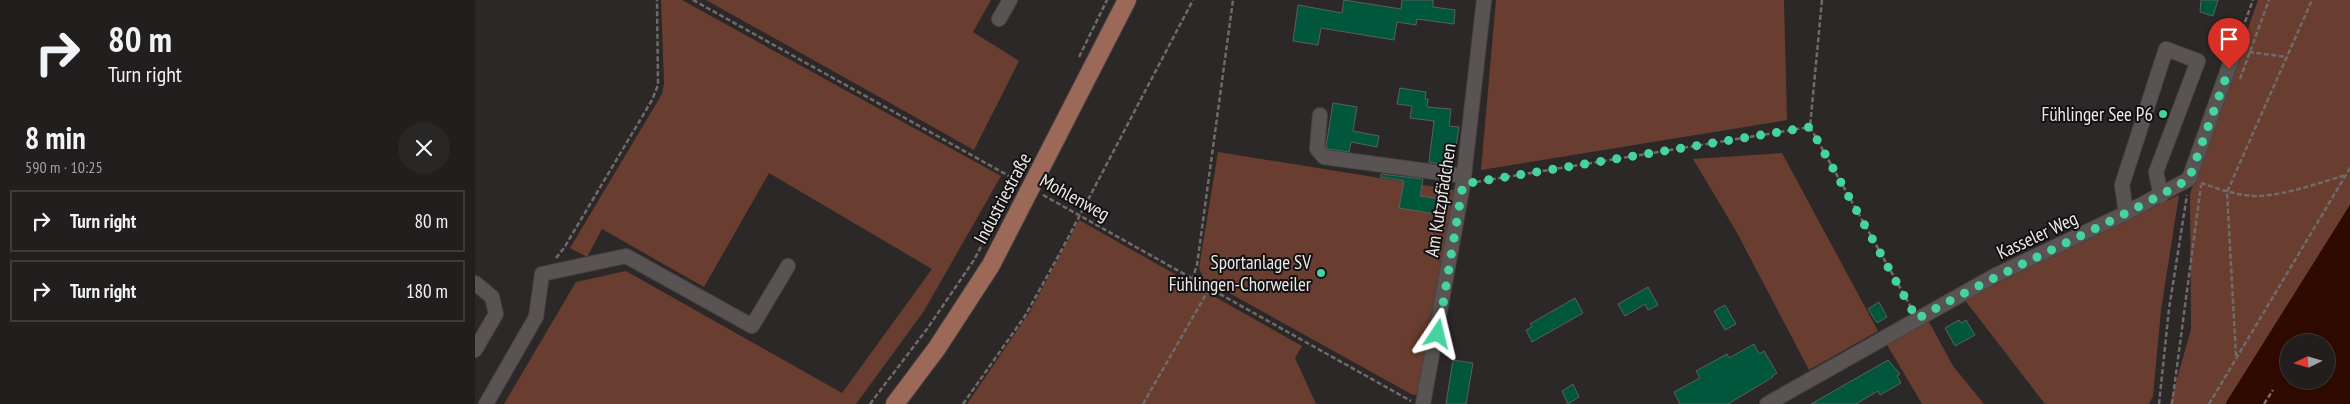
<!DOCTYPE html>
<meta charset="utf-8">
<style>
body{margin:0;font-family:"PT Sans Narrow",sans-serif;background:#292726;color:#f1f3f6;height:100vh;display:flex;flex-direction:column;font-size:19px;white-space:nowrap}
*{box-sizing:border-box;margin:0}
p{font-size:16px;color:#a2a2a4}
.icon{flex:none;width:28px;height:28px;fill:none;stroke:currentColor;stroke-width:2;stroke-linecap:round;stroke-linejoin:round}
.map{position:relative;flex:1;overflow:hidden}
.side{display:flex;flex-direction:column;background:#211e1d;width:475px}
.side>*{flex:none}
.hud{background:#211e1d;color:#f1f3f6;overflow:hidden}
.needle{width:32px;rotate:265deg}
.controls{position:absolute;left:1805px;top:334px;display:grid;gap:10px}
.controls a{display:grid;place-items:center;width:55px;height:55px;border-radius:50%;background:#211e1d;box-shadow:0 2px 8px #0003,0 0 0 1px #3e3c3b;font-size:25px}
.pin{position:absolute;display:grid;place-items:center;width:42px;height:42px;color:#fff;margin:-51px -21px;border-radius:50% 50% 50% 0;rotate:-45deg;box-shadow:0 0 5px #0007}
.pin .icon{rotate:45deg}
.me{position:absolute;width:55px;margin:-28px;rotate:10deg;stroke-linejoin:round;filter:drop-shadow(0 0 4px #0008)}
.turn{display:flex;align-items:center;gap:18px;height:105px;padding:0 25px;font-size:22px}
.turn .icon{width:65px;height:65px;stroke-width:2.5}
.turn b{display:block;font-size:35px;line-height:42px}
.round{display:grid;place-items:center;flex:none;width:52px;height:52px;border-radius:26px;background:#292726}
.summary{display:flex;align-items:center;justify-content:space-between;height:85px;padding:0 25px}
h1{font-size:30px;font-weight:600;line-height:38px}
ul{padding:0;list-style:none}
li{display:flex;align-items:center;gap:15px;height:62px;margin:0 10px 8px;padding:0 15px;border:2px solid #3e3c3b;border-radius:0px}
li div{flex:1}
li b{display:block;font-size:19px}
li em{font-style:normal}
main{display:flex;flex:1;min-height:0}
.map>svg:first-child{display:block}
.green{fill:#693e30}
.water{fill:#2f0a01;fill-rule:evenodd}
.building{fill:#00573c;stroke:#5b5f5d}
.lines{fill:none;stroke-linecap:round;stroke-linejoin:round}
.minor-casing{stroke:#484544;stroke-width:16}
.major-casing{stroke:#484544;stroke-width:20}
.path{stroke:#6f6b6b;stroke-width:2.5;stroke-dasharray:5 2.5;stroke-linecap:butt}
.minor{stroke:#595453;stroke-width:14}
.major{stroke:#9c6958;stroke-width:18}
.route{stroke:#45d49f;stroke-width:9;stroke-dasharray:0 16.2}
.poi-dot{fill:#45d49f;stroke:#131111;stroke-width:2}
.labels{text-anchor:middle;stroke-width:4;stroke-linejoin:round;paint-order:stroke}
.poi-label{font-size:19px;fill:#ece9e9;stroke:#131111;text-anchor:end}
.street-label{font-size:19px;fill:#ece9e9;stroke:#131111}
</style>
<main>
<section class="side">
<div class="hud">
<div class="turn"><svg class="icon" aria-label="right" viewBox="0 0 24 24"><path d="M7 20v-9h11M14 6l5 5-5 5"/></svg><div><b>80 m</b>Turn right</div></div>
</div>
<div class="summary"><div><h1>8 min</h1><p>590 m · 10:25</p></div><a class="round"><svg class="icon" aria-label="close" viewBox="0 0 24 24"><path d="M6 6l12 12M18 6L6 18"/></svg></a></div>
<ul>
<li><svg class="icon" aria-label="right" viewBox="0 0 24 24"><path d="M7 20v-9h11M14 6l5 5-5 5"/></svg><div><b>Turn right</b></div><em>80 m</em></li>
<li><svg class="icon" aria-label="right" viewBox="0 0 24 24"><path d="M7 20v-9h11M14 6l5 5-5 5"/></svg><div><b>Turn right</b></div><em>180 m</em></li>
</ul>
</section>
<div class="map">
<svg width="1875" height="404" viewBox="0 0 1875 404">
<rect width="100%" height="100%" fill="#2c2827"/>
<g class="green">
<polygon points="186,0 207,0 526,176 449,311 381,404 29,404 101,282 151,271 367,393 457,269 294,173 229,287 127,229 112,257 95,248 187,94 189,83"/>
<polygon points="231,0 516,0 498,32 544,61 499,150"/>
<polygon points="1021,0 1309,0 1312,120 1006,170"/>
<polygon points="1783,0 1875,0 1875,205 1751,404 1695,404 1716,329 1715,194"/>
<polygon points="743,152 979,190 945,394 938,395 729,279 724,268"/>
<polygon points="1307,153 1403,331 1334,370 1261,231 1218,159"/>
<polygon points="1704,195 1686,310 1678,396 1674,404 1570,404 1489,299"/>
<polygon points="604,220 827,346 820,358 841,404 492,404 554,313"/>
<polygon points="1453,320 1478,366 1509,404 1447,404 1411,343"/>
</g>
<path class="water" d="M1875,205V404H1751L1752,401ZM1814,342H1851V380H1814Z"/>
<g class="building">
<polygon points="869,0 926,9 927,0 958,0 958,7 980,10 979,24 942,19 941,25 922,22 919,40 846,28 843,45 818,41 823,5 867,13"/>
<polygon points="1726,0 1743,0 1738,16 1725,12"/>
<polygon points="925,88 951,92 950,99 953,99 952,107 976,109 974,126 984,127 978,166 954,162 959,121 935,118 937,106 922,104"/>
<polygon points="858,103 882,107 878,131 904,136 902,147 876,142 874,152 853,149 851,146 852,140"/>
<polygon points="906,174 948,179 945,196 964,199 961,214 924,208 929,181 905,177"/>
<polygon points="1173,287 1183,305 1173,310 1170,304 1150,316 1143,304"/>
<polygon points="1100,298 1108,313 1057,342 1051,330 1057,327 1055,324"/>
<polygon points="1404,302 1412,317 1402,323 1393,309"/>
<polygon points="1250,305 1261,324 1250,330 1239,311"/>
<polygon points="1484,320 1486,323 1491,320 1500,335 1480,346 1470,328"/>
<polygon points="1279,344 1284,354 1289,351 1293,358 1302,373 1297,376 1298,377 1253,404 1205,404 1199,392 1225,378 1221,371 1252,354 1254,358"/>
<polygon points="978,360 998,363 991,404 971,404"/>
<polygon points="1413,360 1425,374 1422,376 1426,383 1405,395 1403,391 1381,404 1336,404"/>
<polygon points="1098,384 1104,397 1093,404 1087,391"/>
</g>
<g class="lines">
<defs>
<g id="minor">
<polyline points="524,19 535,0"/>
<polyline points="845,115 842,149 849,157 989,176"/>
<polyline points="1651,213 1647,185 1691,49 1723,61 1681,172 1686,196"/>
<polyline points="0,283 17,297 21,314 0,350"/>
<polyline points="11,404 61,317 67,274 151,256 277,326 313,266"/>
<polyline points="948,404 988,184 1009,0"/>
<polyline points="1292,404 1521,275 1651,213 1714,179 1766,33"/>
</g>
<polyline id="major" points="420,404 462,348 516,265 652,0"/>
</defs>
<use href="#minor" class="minor-casing"/>
<use href="#major" class="major-casing"/>
<g class="path">
<polyline points="218,0 543,181"/>
<polyline points="1347,0 1335,127 1437,309"/>
<polyline points="1770,22 1778,0"/>
<polyline points="1774,52 1812,57"/>
<polyline points="604,57 632,0"/>
<polyline points="1765,79 1794,0"/>
<polyline points="1001,182 1335,127"/>
<path d="M1726,183C1744,189 1763,196 1783,196C1812,195 1843,183 1871,175"/>
<polyline points="568,195 936,401"/>
<polyline points="81,258 89,248 177,100 183,85 182,0"/>
<polyline points="717,280 722,265 758,0"/>
<polyline points="1761,356 1752,192 1837,0"/>
<polyline points="395,404 452,329 499,260 535,191"/>
<polyline points="488,404 550,316 585,253 718,0"/>
<polyline points="668,404 734,289"/>
<polyline points="1684,404 1694,309 1712,195"/>
<polyline points="1697,404 1726,185"/>
<polyline points="1734,404 1875,168"/>
<polyline points="1789,404 1798,390"/>
</g>
<use href="#minor" class="minor"/>
<use href="#major" class="major"/>
</g>
<g class="lines">
<path class="route" d="M963,334L988,184L1335,127L1442,319C1531,268 1626,230 1714,179L1754,69"/>
</g>
<g class="poi-dot">
<circle cx="1688" cy="114" r="5"/>
<circle cx="846" cy="273" r="5"/>
</g>
<g class="labels">
<g class="poi-label">
<text x="1678" y="121">Fühlinger See P6</text>
<text x="836" y="269">Sportanlage SV<tspan x="836" dy="22">Fühlingen-Chorweiler</tspan></text>
</g>
<g class="street-label">
<text transform="translate(600 197) rotate(29)" y="7">Mohlenweg</text>
<text transform="translate(527 198) rotate(-62)" y="7">Industriestraße</text>
<text transform="translate(965 200) rotate(-81)" y="7">Am Kutzpfädchen</text>
<text transform="translate(1562 235) rotate(-25)" y="7">Kasseler Weg</text>
</g>
</g>
</svg>
<div class="controls">
<a><svg class="needle" viewBox="-14 -14 28 28"><path d="M0-13l5 13h-10z" fill="#e53935"/><path d="M0 13l5-13h-10z" fill="#a2a2a4"/></svg></a>
</div>
<div class="pin" style="left:1754px;top:69px;background:#d93025"><svg class="icon" aria-label="arrive" viewBox="0 0 24 24"><path d="M6 21V4h12l-3 4 3 4H6"/></svg></div>
<svg class="me" style="left:963px;top:334px" viewBox="-20 -20 40 40"><path d="M0-17L14 15 0 8-14 15z" fill="#45d49f" stroke="#fff" stroke-width="4"/></svg>
</div>
</main>
